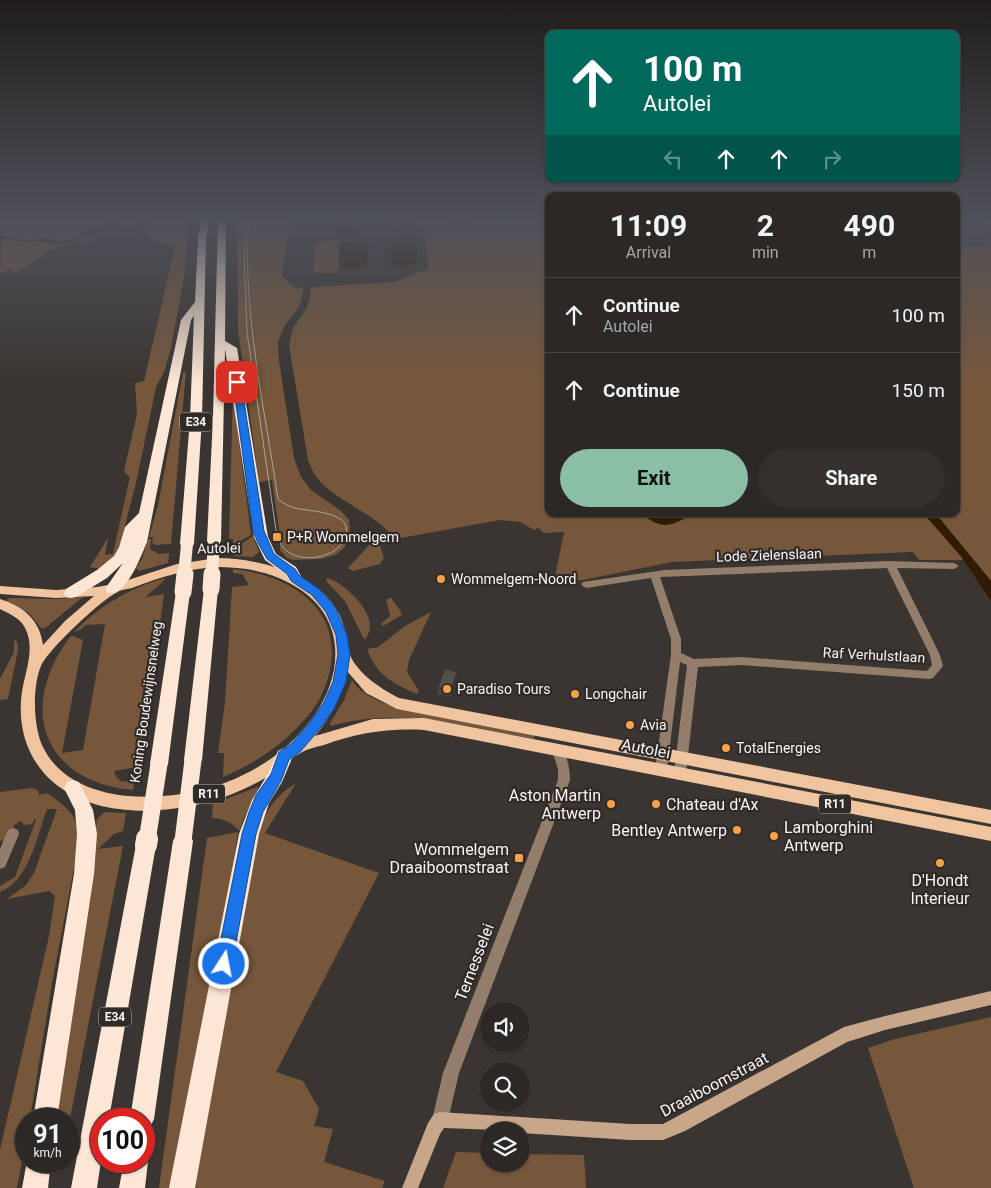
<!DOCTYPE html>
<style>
body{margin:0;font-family:Roboto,sans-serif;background:#34302d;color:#f1f3f6;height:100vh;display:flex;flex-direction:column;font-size:19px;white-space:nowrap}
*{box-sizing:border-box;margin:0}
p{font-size:16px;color:#a6a6a7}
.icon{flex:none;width:28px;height:28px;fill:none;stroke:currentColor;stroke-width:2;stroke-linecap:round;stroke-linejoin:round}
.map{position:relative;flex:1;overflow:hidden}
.sheet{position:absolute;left:545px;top:192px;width:415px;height:325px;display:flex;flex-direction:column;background:#2c2825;border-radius:10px;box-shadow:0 1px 4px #0004,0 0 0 1px #484442}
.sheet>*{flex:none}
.top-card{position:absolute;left:545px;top:30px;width:415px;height:152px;border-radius:10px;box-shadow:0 1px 4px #0004,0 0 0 1px #484442;background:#00695c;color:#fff;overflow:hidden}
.controls{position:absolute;left:480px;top:1002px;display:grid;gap:10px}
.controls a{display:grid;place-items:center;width:50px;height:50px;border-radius:50%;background:#2c2825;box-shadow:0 1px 4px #0004,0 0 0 1px #484442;font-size:25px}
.speed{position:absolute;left:15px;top:1108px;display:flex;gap:10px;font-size:25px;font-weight:700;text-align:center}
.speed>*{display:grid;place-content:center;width:65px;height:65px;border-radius:50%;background:#2c2825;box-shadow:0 1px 4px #0004,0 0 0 1px #484442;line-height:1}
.speed small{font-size:12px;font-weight:400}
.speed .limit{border:8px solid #d22;background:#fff;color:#111}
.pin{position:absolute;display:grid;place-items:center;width:42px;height:42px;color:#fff;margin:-21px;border-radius:10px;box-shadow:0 2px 8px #0006}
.me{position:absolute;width:55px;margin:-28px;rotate:11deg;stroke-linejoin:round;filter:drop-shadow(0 0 4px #0008)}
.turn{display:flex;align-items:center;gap:18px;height:105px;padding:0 15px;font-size:22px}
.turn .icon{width:65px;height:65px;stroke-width:2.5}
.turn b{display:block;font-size:35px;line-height:42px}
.lanes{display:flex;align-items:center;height:48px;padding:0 15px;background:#0003;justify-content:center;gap:25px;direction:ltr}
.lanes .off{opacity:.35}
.eta{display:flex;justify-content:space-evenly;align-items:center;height:85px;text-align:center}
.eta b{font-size:30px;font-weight:700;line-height:35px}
.action{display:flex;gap:10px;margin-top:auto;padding:10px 15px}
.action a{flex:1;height:58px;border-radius:30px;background:#8abfa5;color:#111;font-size:20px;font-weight:700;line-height:58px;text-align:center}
.action a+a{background:#34302d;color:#f1f3f6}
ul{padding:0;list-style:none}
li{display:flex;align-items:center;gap:15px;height:75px;padding:0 15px;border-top:1px solid #484442}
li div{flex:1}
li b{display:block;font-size:19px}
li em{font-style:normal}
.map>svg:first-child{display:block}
.green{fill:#76573b}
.water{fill:#311b04}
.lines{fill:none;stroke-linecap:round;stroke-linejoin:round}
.street{fill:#937e6c;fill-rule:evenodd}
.secondary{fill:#c7a689;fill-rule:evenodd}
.primary{fill:#efc49f;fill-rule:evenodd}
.highway{fill:#fce7d6;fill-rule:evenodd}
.tram{stroke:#aaa7a3;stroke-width:1}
.highway-bridge-far2{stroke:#fce7d6;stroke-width:12}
.highway-bridge-far1{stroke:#fce7d6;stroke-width:17}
.highway-bridge{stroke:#fce7d6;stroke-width:22}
.wall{fill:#494440}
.shaded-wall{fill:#3c3734}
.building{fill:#554f4a;stroke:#3c3734}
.route{fill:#1a73e8;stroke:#114b97}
.poi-dot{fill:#f7a14a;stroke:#302b27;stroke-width:2}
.labels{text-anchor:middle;stroke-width:4.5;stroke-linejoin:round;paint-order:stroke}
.shield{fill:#302b27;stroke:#bbb8b4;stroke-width:1}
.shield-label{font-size:12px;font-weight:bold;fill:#f7f4f1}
.poi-label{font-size:14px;fill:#f7f4f1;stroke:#302b27;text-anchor:start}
.street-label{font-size:14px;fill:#f7f4f1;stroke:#302b27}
.near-street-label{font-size:16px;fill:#f7f4f1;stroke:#302b27}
.near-poi-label{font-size:16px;fill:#f7f4f1;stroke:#302b27;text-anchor:end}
</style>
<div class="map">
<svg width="991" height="1188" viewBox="0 0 991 1188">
<rect width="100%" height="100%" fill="#3a3531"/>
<g class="green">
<polygon points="7,217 151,217 143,221 134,229 119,226 119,224 114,219 105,226 91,227 79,237 93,237 91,240 54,248 17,272 12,272 11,268 0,274 2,238 15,240 0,236 0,220"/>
<polygon points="154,217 192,217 188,228 184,277 171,348 164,372 156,387 136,483 120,544 112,560 101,569 90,567 108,538 105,555 113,554 129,481 130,478 124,471 137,414 135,383 144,381 175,247 152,239 139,232 142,225"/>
<polygon points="237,217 295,217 290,221 282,276 295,288 304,287 299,307 285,325 278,341 279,361 294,458 301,477 311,490 341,511 349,520 350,535 344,548 335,555 321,559 293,560 287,558 280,550 280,536 272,480 259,482 238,329"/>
<path d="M407,217L450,219L457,217L454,220L455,223H471L485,217L503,220L512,217H544L549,222V241L547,245L549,247V514H924L964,560H919L913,552L672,562L583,580L554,582L564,532L544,533L538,528L534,530L520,522L500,520L395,539C374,512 338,503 317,478C313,473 311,466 308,460L289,345L293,328L308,306L311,287L395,282L429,268L423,225L416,226L413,219Z"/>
<polygon points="956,217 991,217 991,581 936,514 956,514"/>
<polygon points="323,240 339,240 337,273 321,273 313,271 315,244"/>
<polygon points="186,371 171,544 155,545 152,543 153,537 149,537 158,505 183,373"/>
<path d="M233,390C238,438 245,486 251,535L233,545V539H229Z"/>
<polygon points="253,536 259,552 253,557 234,556 234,546 240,545"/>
<polygon points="148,539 151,539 150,549 159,554 169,553 168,563 139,571 136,568 142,559"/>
<polygon points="372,542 379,543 384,558 380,564 353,571 348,568"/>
<path d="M233,569C288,575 343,607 330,670C327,684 320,701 311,712C287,742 258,762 223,777L224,753H218L225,702L232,587L249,585L242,574L233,573Z"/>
<path d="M166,578C163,583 152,590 146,597L164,594L148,712L137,767L114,771L116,777L121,781L134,782L133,790C42,782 17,707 70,637L73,636L83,640L62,753L83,750L105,624L86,625L80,630L74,632C99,606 131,587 166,578Z"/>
<path d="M328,578C346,584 384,619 365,639H364L345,601L327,582L326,579Z"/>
<polygon points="83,597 45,628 41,628 29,613 6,601 9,598 56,599"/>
<path d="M392,598C394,605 400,607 402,615L383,626L381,624L390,616L386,599Z"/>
<path d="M431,612L409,660L407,672L419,691L417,694C391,682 378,677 367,649L378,647L405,626Z"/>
<polygon points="14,640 17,642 18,650 8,699 0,700 0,679 14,652"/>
<path d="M352,680C359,692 371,697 383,703L535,734L534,739C467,727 398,706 331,726L330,723L344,700Z"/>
<path d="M296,783L265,833L379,873L276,1072L303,1081L319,1109L314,1126L333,1129L324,1162L385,1181L382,1188H195L251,864C261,827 262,805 296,783Z"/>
<path d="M257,787L259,789L243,820L240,831C232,823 223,818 212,818L213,804Z"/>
<path d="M32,788L38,790L39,795L46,793L50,795C72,812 80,817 78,847L52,983L31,1113L30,1119H26V1139L17,1188H0V1150L49,936L55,896L49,891L7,899L26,885L34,873L57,809H47C37,836 29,881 0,892V886L15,877L36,820L35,818L32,824L24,825L21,821L14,825C13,833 9,841 0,841V792Z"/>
<polygon points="105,812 126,813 123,831 114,834 98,849 123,846 69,1124 69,1119 53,1119 87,898 97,819"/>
<polygon points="238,832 228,896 171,1188 159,1188 207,838"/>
<polygon points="991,1017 991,1188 914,1188 868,1048 895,1039"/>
<polygon points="456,1152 489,1153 489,1164 521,1164 521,1154 584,1155 586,1188 443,1188"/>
</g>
<g class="water">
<polygon points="117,217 125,217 117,220 108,227 94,228 75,241 64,244 39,241 26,242 2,238 0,245 0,236 2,235 26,241 44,238 62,242 76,238 91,227 105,226"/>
<path d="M396,218L410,221L411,227C401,233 389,233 380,227L379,225L383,220Z"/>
<path d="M342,220L358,221L363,225V227C354,235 341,235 331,230L330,226Z"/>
<polygon points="411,238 417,241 417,264 402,268 391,265 390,240 402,241"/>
<path d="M348,241C355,242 363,238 369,243L367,266L351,270L340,267V244Z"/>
<path d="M640,514H686L685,518C664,530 659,525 640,514Z"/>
<polygon points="924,514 936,514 991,581 991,601 960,555"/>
</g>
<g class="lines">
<g class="street">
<path d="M887,561L954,563L959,566L954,569L897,568L940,655L943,666L933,678L929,679L742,665L698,667L686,773L684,777L680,778L676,777L674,773L687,665L680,662L667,770L665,774L661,775L657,774L655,770L671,655V639L651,578L586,588L583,586L581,584L583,582L664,570ZM887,568L930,655L932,665L927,671L742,657L694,659L681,653V639L660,577Z"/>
<path d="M558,745L562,746C567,757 570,768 570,780L459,1073L448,1120L446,1126L440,1128L434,1126L432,1120L443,1073L558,780V769L552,750L554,746Z"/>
<polygon points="13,828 18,830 19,834 5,867 0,869 0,849 8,830"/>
</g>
<polygon class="secondary" points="991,991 991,1005 885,1030 847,1042 685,1131 663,1140 630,1140 521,1133 521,1131 444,1128 440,1134 418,1188 402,1188 428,1123 434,1114 440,1112 630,1124 663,1124 844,1027 885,1016"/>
<path class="primary" d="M217,558C258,558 321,574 340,616C345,627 346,637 348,649C353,671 381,689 399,698L991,810V824L397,709L366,693L347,671C341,695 331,717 315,736L373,719L424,718L991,827V841L424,730C388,728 357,733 324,745C316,747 306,749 299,754C292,757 287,764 281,768C274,773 266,778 258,782C203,813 105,827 53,782C25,758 16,721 23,686C27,668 34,647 26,630C22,619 10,614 0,609V599C23,606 40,620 43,645L65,621L94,596L56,598L0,594V586L56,590L97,587L119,583L177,564ZM217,567C248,567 276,573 301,590C346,621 343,675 314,716C297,740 273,760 247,773C211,792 168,799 128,796C95,793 60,780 44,749C33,729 32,687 41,666C48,650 100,601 116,593C120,590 127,589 132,588C161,577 186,569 217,567Z"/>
<g class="highway">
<path d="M201,217H209L206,239L202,419L194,544L192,547H182L180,544L190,419L194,316L191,320L147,542C141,556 126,598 107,593L105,589L123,563L107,578L76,597L71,598L66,597L64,593L66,589L97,570L114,556L119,547L125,527L139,513L181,320L195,302L198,239Z"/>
<polygon points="218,217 226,217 225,341 237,348 268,537 276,554 296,567 302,578 300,582 295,583 290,582 286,575 265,560 254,537 225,349 221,541 219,544 209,544 207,541 213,417"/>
<polygon points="211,584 216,585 218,589 202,760 199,765 193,768 187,765 184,760 204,589 206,585"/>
<polygon points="183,587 188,588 190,592 168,764 165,769 159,772 153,769 150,764 176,592 178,588"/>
<polygon points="284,748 290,751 293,756 282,782 269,803 259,834 195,1188 169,1188 239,834 252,800 269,772 278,751"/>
<polygon points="73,780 79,782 93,810 97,834 94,874 57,1119 33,1119 74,874 77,834 75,810 64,788 67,782"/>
<polygon points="183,832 190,835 193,841 154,1119 150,1127 144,1130 144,1119 130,1119 173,841 176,835"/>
<polygon points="146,836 153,839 156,845 109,1119 101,1119 101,1161 97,1188 71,1188 136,845 139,839"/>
<polygon points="144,1152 148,1161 145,1188 119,1188 124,1161 144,1161"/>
<polygon points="27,1161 51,1161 48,1188 22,1188"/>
</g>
<path class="tram" d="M246,217L244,253L247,332L277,537C281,544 284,551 292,554C307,562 336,557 344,540C358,511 311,512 295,508C288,506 283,503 278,499C265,410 241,306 249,217"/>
<g class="highway-bridge-far2">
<polyline points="184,575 187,544"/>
<polyline points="212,575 214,541"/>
</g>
<g class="highway-bridge-far1">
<polyline points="211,589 212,574"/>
<polyline points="183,592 185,574"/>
<polyline points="147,841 159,764"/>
<polyline points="183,841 193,760"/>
</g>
<polyline class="highway-bridge" points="146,845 147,839"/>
</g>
<g class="wall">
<polygon points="956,217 990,236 985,247 956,247"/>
<polygon points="956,329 961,333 956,342"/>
<polygon points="457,678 451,697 438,694 438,688"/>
</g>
<polygon class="shaded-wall" points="457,672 457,678 451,697 451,690"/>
<g class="building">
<polygon points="956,217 972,217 990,236 956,236"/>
<polygon points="956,329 961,333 956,334"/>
<polygon points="445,669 457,672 451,690 438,688"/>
</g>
<linearGradient id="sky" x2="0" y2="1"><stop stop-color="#201d1b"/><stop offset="0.57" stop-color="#4f515a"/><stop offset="1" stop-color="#4f515a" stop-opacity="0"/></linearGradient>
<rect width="991" height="384" fill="url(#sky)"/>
<polygon class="route" points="237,379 241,382 264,531 274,554 295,569 299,575 320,590 335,607 347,635 350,654 346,682 334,709 318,731 300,752 289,760 281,781 263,812 256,834 232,964 230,970 224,972 218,970 216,964 242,834 249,812 256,795 271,774 279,752 291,744 309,724 324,702 333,682 338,654 336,635 326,612 312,595 291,581 287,574 267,559 258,543 253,531 233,382"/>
<g class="poi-dot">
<rect x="272" y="532" width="10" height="10" rx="2.5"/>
<circle cx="441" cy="579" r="5"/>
<circle cx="447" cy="689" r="5"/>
<circle cx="575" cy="694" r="5"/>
<circle cx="630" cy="725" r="5"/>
<circle cx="726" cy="748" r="5"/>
<circle cx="611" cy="804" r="5"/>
<circle cx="656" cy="804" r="5"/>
<circle cx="737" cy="830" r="5"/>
<circle cx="774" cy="836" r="5"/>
<rect x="514" y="853" width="10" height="10" rx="2.5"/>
<circle cx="940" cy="863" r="5"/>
</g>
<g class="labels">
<g class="shield">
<rect x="180" y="412.5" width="32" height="19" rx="4"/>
<rect x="193" y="784.5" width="32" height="19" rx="4"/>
<rect x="819" y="794.5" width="32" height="19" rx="4"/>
<rect x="99" y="1007.5" width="32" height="19" rx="4"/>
</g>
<g class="shield-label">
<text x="196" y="426">E34</text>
<text x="209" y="798">R11</text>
<text x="835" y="808">R11</text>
<text x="115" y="1021">E34</text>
</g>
<g class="poi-label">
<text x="287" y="542">P+R Wommelgem</text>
<text x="451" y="584">Wommelgem-Noord</text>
<text x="457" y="694">Paradiso Tours</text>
<text x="585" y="699">Longchair</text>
<text x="640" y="730">Avia</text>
<text x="736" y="753">TotalEnergies</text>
</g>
<g class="street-label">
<text transform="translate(219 548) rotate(-1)" y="5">Autolei</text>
<text transform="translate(769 555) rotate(-2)" y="5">Lode Zielenslaan</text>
<text transform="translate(874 655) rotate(3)" y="5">Raf Verhulstlaan</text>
<text transform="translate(146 702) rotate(-82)" y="5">Koning Boudewijnsnelweg</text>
</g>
<g class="near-street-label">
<text transform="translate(646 748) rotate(11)" y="6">Autolei</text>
<text transform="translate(474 962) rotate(-69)" y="6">Ternesselei</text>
<text transform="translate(714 1084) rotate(-28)" y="6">Draaiboomstraat</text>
</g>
<g class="near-poi-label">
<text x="601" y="801">Aston Martin<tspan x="601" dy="18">Antwerp</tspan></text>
<text x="666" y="810" text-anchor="start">Chateau d'Ax</text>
<text x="784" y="833" text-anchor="start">Lamborghini<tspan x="784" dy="18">Antwerp</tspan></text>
<text x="727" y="836">Bentley Antwerp</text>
<text x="509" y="855">Wommelgem<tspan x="509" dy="18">Draaiboomstraat</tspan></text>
<text x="940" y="886" text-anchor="middle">D'Hondt<tspan x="940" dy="18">Interieur</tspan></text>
</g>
</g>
</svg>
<div class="controls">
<a><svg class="icon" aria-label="sound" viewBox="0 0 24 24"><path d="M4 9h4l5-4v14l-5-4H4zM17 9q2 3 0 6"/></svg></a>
<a><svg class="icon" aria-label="search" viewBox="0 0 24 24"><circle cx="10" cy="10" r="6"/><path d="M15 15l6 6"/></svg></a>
<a><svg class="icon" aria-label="layers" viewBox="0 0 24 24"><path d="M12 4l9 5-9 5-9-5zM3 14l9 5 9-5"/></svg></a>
</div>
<div class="speed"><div>91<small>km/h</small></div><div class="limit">100</div></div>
<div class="pin" style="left:237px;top:382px;background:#d93025"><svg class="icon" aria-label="arrive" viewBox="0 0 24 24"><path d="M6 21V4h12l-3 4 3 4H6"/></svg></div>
<svg class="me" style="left:224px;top:964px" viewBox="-20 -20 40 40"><circle r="17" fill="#1a73e8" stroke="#fff" stroke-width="3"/><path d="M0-11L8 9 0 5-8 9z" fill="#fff"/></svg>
<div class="top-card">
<div class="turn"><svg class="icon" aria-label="ahead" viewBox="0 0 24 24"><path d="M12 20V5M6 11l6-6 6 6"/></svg><div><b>100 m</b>Autolei</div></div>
<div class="lanes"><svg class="icon off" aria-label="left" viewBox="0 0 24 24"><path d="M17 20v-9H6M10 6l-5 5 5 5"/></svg><svg class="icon" aria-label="ahead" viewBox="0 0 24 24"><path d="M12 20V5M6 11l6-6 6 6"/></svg><svg class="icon" aria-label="ahead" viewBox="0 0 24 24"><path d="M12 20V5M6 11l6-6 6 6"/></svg><svg class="icon off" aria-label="right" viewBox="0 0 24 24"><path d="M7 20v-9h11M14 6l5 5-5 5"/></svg></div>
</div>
<section class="sheet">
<div class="eta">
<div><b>11:09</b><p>Arrival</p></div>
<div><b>2</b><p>min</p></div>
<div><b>490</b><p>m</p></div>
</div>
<ul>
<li><svg class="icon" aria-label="ahead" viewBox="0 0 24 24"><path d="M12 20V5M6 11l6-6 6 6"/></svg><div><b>Continue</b><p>Autolei</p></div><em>100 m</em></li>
<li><svg class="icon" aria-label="ahead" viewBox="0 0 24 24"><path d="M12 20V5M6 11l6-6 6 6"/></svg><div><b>Continue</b></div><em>150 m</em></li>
</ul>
<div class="action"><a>Exit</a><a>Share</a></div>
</section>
</div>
